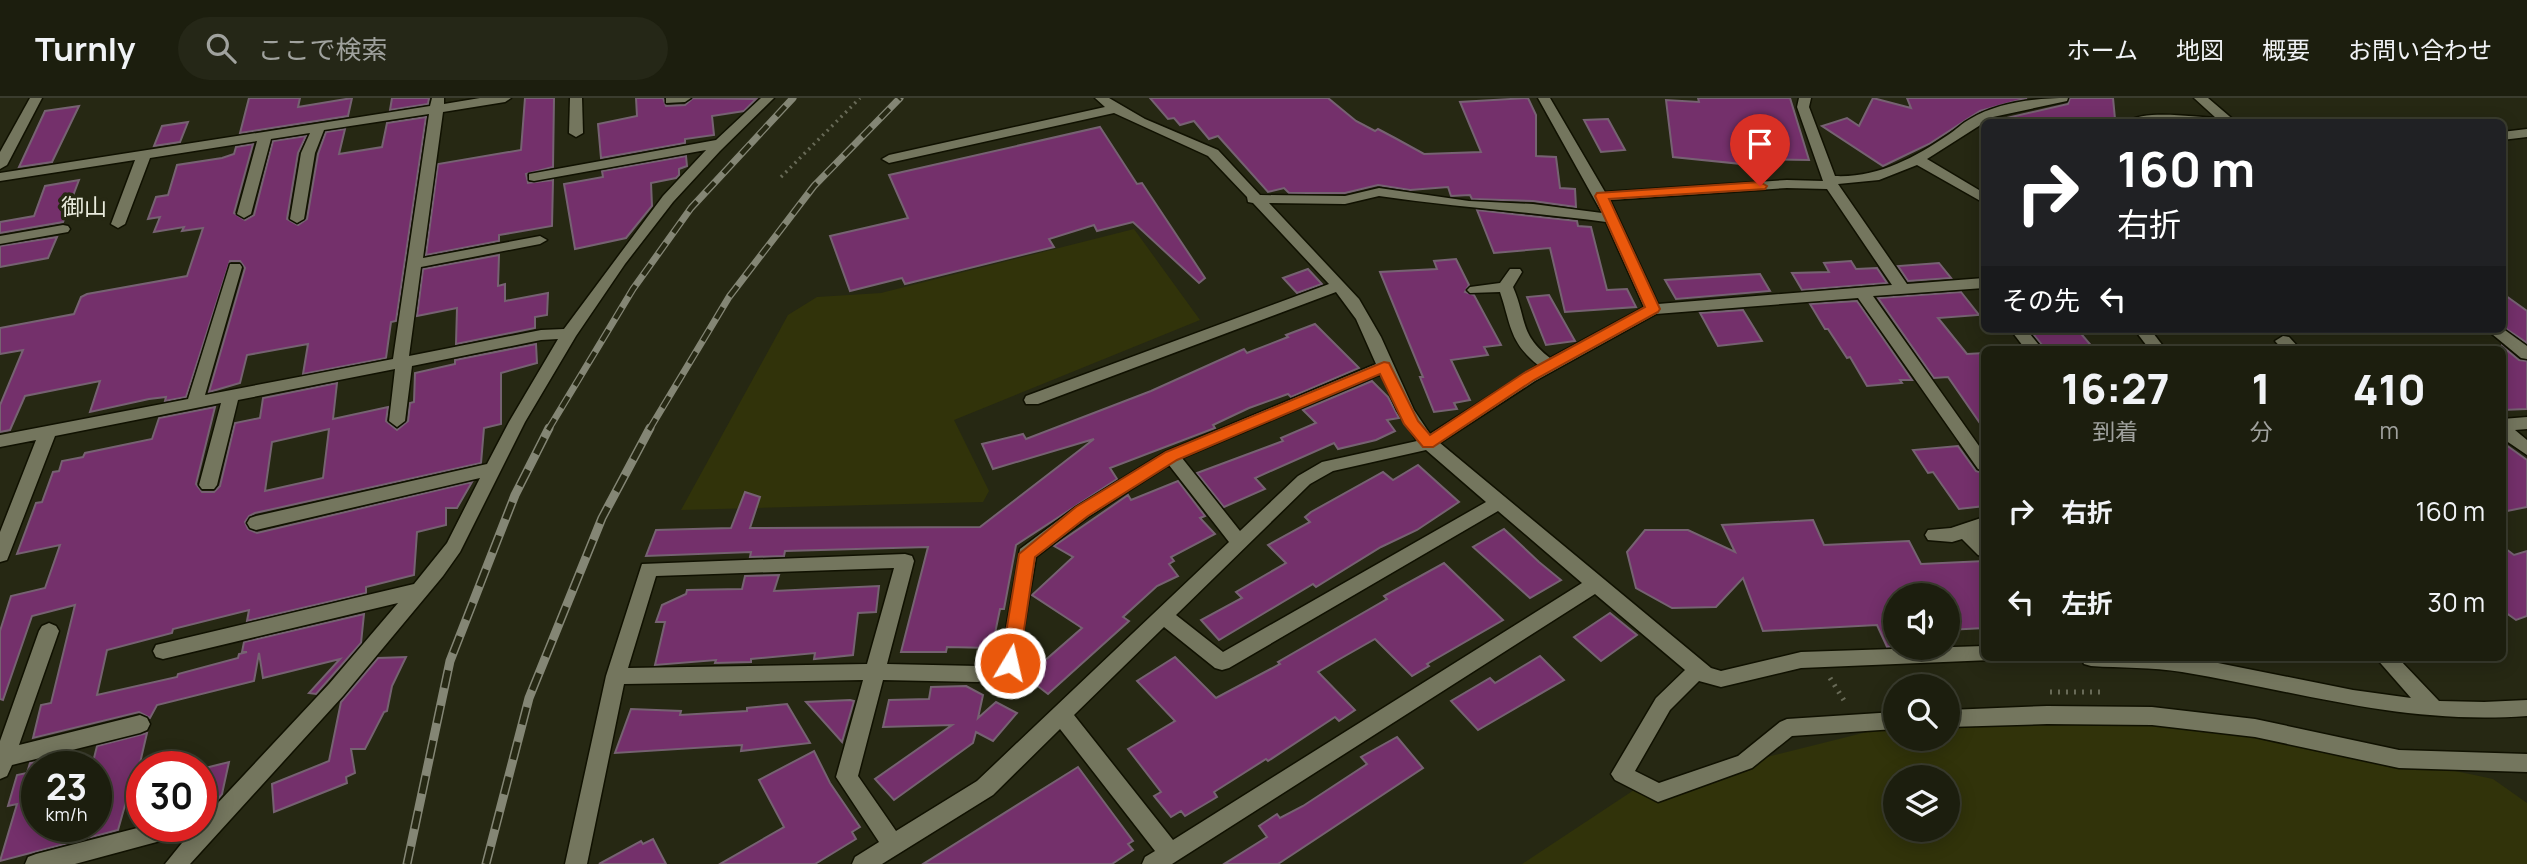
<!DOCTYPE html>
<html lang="ja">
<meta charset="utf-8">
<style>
body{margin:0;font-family:Manrope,"Noto Sans JP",sans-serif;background:#252717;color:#f1f3f6;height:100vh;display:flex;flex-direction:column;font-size:26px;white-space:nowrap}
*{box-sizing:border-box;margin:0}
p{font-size:23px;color:#a0a29e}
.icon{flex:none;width:38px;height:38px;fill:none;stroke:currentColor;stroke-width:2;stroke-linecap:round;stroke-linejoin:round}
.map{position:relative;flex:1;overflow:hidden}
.side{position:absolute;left:1981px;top:248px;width:525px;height:315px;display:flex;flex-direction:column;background:#1c1e0e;border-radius:10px;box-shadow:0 4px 18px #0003,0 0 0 2px #3a3c2e}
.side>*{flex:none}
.hud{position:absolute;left:1981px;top:21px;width:525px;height:214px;border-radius:10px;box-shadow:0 4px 18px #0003,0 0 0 2px #3a3c2e;background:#202124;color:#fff;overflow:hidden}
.buttons{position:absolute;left:1883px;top:485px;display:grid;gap:14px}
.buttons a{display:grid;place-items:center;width:77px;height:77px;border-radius:50%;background:#1c1e0e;box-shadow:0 4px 18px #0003,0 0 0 2px #3a3c2e;font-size:35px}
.speed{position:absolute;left:21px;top:653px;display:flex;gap:14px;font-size:35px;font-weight:700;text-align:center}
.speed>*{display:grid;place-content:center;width:91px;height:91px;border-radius:50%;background:#1c1e0e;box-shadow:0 4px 18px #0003,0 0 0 2px #3a3c2e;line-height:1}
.speed small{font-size:18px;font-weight:400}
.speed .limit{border:10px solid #d22;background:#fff;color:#111}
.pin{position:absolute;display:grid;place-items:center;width:60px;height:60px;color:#fff;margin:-72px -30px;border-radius:50% 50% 50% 0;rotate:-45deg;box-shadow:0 0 7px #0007}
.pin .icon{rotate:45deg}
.me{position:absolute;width:77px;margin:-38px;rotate:9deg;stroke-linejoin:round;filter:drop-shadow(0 0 5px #0008)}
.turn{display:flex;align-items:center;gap:24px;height:147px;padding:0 21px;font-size:32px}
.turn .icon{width:91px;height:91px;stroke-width:2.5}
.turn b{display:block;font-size:49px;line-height:60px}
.then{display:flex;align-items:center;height:66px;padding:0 21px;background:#0003;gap:14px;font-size:26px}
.eta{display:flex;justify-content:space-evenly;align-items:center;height:119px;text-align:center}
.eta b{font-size:42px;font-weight:800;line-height:49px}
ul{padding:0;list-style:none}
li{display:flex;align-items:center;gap:21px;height:91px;padding:0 21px}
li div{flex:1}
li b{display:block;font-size:26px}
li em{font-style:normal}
header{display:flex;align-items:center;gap:42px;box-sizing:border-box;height:98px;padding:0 35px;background:#1c1e0e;border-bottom:2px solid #3a3c2e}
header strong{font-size:33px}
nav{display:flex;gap:38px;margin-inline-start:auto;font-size:24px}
.search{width:490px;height:63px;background:#252717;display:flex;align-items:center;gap:18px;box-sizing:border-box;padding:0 24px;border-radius:38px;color:#a0a29e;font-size:26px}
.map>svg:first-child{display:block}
.green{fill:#31330a;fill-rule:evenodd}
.building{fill:#74306b;stroke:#766272;stroke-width:2;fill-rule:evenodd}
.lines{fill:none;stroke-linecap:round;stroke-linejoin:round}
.minor-casing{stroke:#101101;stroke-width:3}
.path-far1{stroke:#686a57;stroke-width:3.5;stroke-dasharray:2 4.5;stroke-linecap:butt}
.path{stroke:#686a57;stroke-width:5;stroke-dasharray:2 6;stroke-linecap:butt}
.minor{fill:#74765e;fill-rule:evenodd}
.rail-far1-casing{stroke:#848675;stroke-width:7}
.rail-casing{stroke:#848675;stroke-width:9}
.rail-far1{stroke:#262813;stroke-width:4.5;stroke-dasharray:13;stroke-linecap:butt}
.rail{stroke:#262813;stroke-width:6;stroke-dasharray:18;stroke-linecap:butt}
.route{fill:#ea580c;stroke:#983908;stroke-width:2}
.labels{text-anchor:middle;stroke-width:7;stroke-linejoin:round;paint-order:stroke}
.quarter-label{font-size:23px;fill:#e8eadc;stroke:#262813}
</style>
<header>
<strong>Turnly</strong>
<div class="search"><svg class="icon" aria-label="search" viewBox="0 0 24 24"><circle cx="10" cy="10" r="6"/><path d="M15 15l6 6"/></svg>ここで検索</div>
<nav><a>ホーム</a><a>地図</a><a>概要</a><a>お問い合わせ</a></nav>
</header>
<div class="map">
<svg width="2527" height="766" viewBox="0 0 2527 766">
<rect width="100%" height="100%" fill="#262813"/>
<g class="green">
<polygon points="1134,131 1200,222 954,322 989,393 983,404 681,412 788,217 817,199 881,195"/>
<path d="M1948,617L2196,618L2493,681L2527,705V766H1522L1634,692L1895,627V640H1948ZM1895,679H1948V732H1895Z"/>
</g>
<g class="building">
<polygon points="249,0 300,0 298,9 352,0 348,18 240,35"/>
<polygon points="392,0 429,0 428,6 390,12"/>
<polygon points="525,0 554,0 553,69 526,76 528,85 553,82 552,128 499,137 499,143 426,157 438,66 521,52"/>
<polygon points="636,0 663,0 666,8 685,7 693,0 756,1 744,13 712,18 714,37 685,41 685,45 601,60 598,26 637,18"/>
<polygon points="1150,0 1328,0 1356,23 1375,33 1378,31 1395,40 1424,56 1481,54 1460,4 1528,0 1536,17 1536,58 1556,59 1560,90 1575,91 1576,109 1533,103 1472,101 1470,97 1451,98 1448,89 1410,92 1378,87 1345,95 1289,95 1284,90 1268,94 1218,38 1209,41 1194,23 1180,27 1174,20 1168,21"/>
<polygon points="1698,0 1790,0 1809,62 1751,61 1752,67 1673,59 1666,2 1699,4"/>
<polygon points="1873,0 1911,10 1907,0 2027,0 1980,13 1929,46 1883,68 1822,28 1847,20 1859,28"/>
<polygon points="2070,0 2113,0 2115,21 2093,24 1989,24 2068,6"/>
<polygon points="79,8 52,64 19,69 45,13"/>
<polygon points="426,19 396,223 391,224 386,260 303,276 308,246 247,257 240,285 209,294 245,170 240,163 230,163 186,299 165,303 166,299 149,301 90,314 100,283 25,298 10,332 0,334 0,307 23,252 0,256 0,230 74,216 81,199 87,196 187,178 203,130 182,133 184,129 154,134 160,119 148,121 156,99 168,97 177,67 222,60 234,56 236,49 253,46 234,115 245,122 254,117 273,43 306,38 298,55 287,121 298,127 307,121 318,56 326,34 345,31 339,56 382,49 387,25"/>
<polygon points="1608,21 1625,52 1601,54 1584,22"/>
<polygon points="188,24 180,44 154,48 162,28"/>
<polygon points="1100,29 1137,86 1142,85 1205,180 1199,185 1133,124 1097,133 1094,127 1049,141 1054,149 905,186 902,180 850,193 830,138 908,120 889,77"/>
<polygon points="686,58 687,68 679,71 679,77 676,80 651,85 652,108 626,140 575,151 564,86 603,79 602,73"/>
<polygon points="79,82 63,124 0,135 0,124 34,118 45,88"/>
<polygon points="1477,112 1577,123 1578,128 1591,129 1607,192 1627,191 1636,209 1565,214 1550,150 1494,155"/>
<polygon points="57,139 48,160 0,169 0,148"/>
<polygon points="499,157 498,188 505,186 505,203 548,195 547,217 535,219 535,230 456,246 457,210 417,218 423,171"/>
<polygon points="1456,161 1469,187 1465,194 1474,197 1501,247 1484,249 1488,257 1451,262 1470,302 1454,305 1457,311 1434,314 1420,279 1423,279 1380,174 1437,171 1434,163"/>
<polygon points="1851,163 1856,171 1877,170 1887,185 1802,192 1792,175 1829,174 1824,165"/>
<polygon points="1939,165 1951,180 1908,183 1898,168"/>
<polygon points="1308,171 1322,186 1297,195 1283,180"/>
<polygon points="1760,176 1770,193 1676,201 1665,182"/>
<polygon points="1961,194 1979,217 1938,220 1967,256 1984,255 1984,331 1948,279 1934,280 1878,200"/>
<polygon points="2502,195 2527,213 2527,245 2502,228"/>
<polygon points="1549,197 1575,243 1546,247 1527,199"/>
<polygon points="1857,203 1912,282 1900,282 1902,285 1867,288 1850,259 1847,260 1828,231 1825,231 1810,206"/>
<polygon points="1743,212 1762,243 1718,248 1700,215"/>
<polygon points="1315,226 1359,270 1291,299 1288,296 1249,310 1213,327 1215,330 1110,370 1117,381 1016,447 1004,511 1000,511 992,550 947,549 946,554 901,554 928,449 785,453 784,458 750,459 751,454 646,458 656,432 731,430 745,394 760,399 750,430 980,429 1094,341 993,371 982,346 1023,336 1026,341 1151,293 1244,251 1247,255 1288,239 1286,237"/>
<polygon points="2029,231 2077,231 2095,252 2046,252"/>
<path d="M536,246L537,265L501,275V326L484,330L481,365L255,415L249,418L245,424L248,431L257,435L472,384L457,410H446V427L417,434L414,477L366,489V495L247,523L249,512L173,531L172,535L107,552L97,597L177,579L178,576L238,560L239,556L247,554H242L244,544L364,516L361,545L316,596L309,595L340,561L263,580L259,555L254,583L157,607L150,620L139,614L33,640L41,607L51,605L75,507L32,518L3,602L0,601V533L11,498L45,490L60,447L17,456L36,405L42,404L53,374L59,373L62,363L83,359L85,355L152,341L159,320L215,309L196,386L202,394H214L220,388L235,325L260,320L263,300L337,285L333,321L388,309L386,323L397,332L408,323L410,305L414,304L415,275L455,266V262ZM329,331L323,380L265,393L272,344Z"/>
<polygon points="2502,248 2519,262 2527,263 2527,311 2502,312"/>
<polygon points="1372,283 1388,299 1399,320 1387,322 1395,333 1376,342 1338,351 1334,345 1255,380 1265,391 1224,409 1197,375 1283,343 1281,340 1316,325 1303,312"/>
<polygon points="2502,344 2527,362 2527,409 2502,414"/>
<polygon points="1958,348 1976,373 1984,375 1984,408 1959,411 1933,374 1928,375 1913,352"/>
<polygon points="1418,367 1459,404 1417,432 1381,449 1316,489 1313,486 1219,542 1201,522 1242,500 1236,494 1286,465 1268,447 1310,424 1305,419 1311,414 1383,374 1393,382"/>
<polygon points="1178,383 1205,418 1200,420 1215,436 1171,459 1174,463 1169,466 1178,478 1157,488 1123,519 1129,523 1048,596 1026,579 1082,530 1032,497 1073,459 1054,448 1128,397 1131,402"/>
<polygon points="1813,422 1824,447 1909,443 1921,466 1984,463 1984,530 1948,532 1948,497 1895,497 1895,548 1887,549 1877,527 1763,533 1743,480 1716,509 1672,510 1636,490 1627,454 1645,432 1688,432 1735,454 1722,427"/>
<polygon points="1504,431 1539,464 1561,482 1530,500 1473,449"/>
<polygon points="2502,448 2514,457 2527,453 2527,518 2516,522 2502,512"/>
<polygon points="1444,465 1503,522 1427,566 1429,568 1412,578 1375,541 1338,562 1318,574 1355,612 1339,623 1335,619 1268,663 1266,661 1214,694 1217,699 1185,718 1181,713 1171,719 1154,698 1161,694 1128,651 1175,623 1137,583 1175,559 1216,600 1280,566 1278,564 1387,501 1384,498"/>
<polygon points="779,477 774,493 879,488 876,514 858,515 853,557 814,561 815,555 751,561 751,564 715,565 716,562 655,567 665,524 656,524 662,507 686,496 687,492 742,491 745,478"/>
<polygon points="1610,515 1637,537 1601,563 1574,539"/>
<polygon points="1540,558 1564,582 1478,632 1451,603 1490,580 1495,585"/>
<polygon points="406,559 392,588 387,613 384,614 365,651 351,651 355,675 346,679 347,685 274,714 272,686 329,663 341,604 378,560"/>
<polygon points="966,588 983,597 978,620 996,604 1017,615 993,643 976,634 973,645 894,702 875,681 952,627 883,629 889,602 929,601 931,589"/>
<polygon points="850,602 854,603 842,644 806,604"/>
<polygon points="787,606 810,645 741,653 742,647 615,655 631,611 681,613 680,617 747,613 747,610"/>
<polygon points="147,635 137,678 133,679 118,732 0,763 17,706 8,708 17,677 27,675 30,665 37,664 37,728 96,728 96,668 92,668 97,648"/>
<polygon points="1397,639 1423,670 1278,766 1224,766 1267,739 1259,728 1277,716 1280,720 1303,708 1367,666 1361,659"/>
<polygon points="814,653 830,685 860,729 852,734 856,741 815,766 720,766 784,729 759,682"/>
<polygon points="229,664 222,696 214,706 201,709 201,671"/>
<polygon points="1078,669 1133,743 1128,746 1133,752 1112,766 923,766"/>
<polygon points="653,741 666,766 599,766 641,743 643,746"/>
</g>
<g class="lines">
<defs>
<g id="minor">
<polygon points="30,0 42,0 7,67 0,71 0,54"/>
<polygon points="432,0 444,0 444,6 480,0 511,0 505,4 443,14 423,160 540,138 547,142 540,146 421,169 409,258 541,232 564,231 663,98 706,52 534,83 529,82 529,76 716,42 761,0 774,0 720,53 673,104 625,166 576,238 525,324 460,454 443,478 343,598 190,766 165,766 190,735 75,766 25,766 28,759 36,756 145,728 194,728 191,734 197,728 201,728 201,723 329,586 398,505 163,561 156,559 153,553 156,547 414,486 447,445 480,380 256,432 250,430 247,425 250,420 256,418 487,366 509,324 558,241 541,242 412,268 405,323 397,329 389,323 395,271 238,302 217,387 214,391 202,391 199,387 221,305 55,338 9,457 7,462 0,464 0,434 36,342 0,349 0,337 188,301 230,166 240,166 242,169 205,297 393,261 429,16 324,32 315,55 304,121 297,125 290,121 301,55 310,35 271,41 251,116 244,120 237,116 257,43 150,60 125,126 118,130 111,126 135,62 0,83 0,75 430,8"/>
<polygon points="570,0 582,0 583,35 576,39 569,35"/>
<polygon points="666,0 691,0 685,4 666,5"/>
<path d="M1095,0H1109L1145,21L1218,52L1260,97L1345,98L1379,90L1469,103L1533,106L1602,115L1538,0H1550L1605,94L1787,82L1823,83L1797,9L1799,0H1811L1809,9L1835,78C1877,80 1914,60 1948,37C1956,32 1962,25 1970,21C1998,4 2036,0 2068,0L2067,3L1993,19L1927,61L1984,95V105L1917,67L1879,82L1838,86L1907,186L1984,180V190L1873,198L1984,355V373L1978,371L1858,200L1656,216L1535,283L1440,345L1711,570L1721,573L1801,554L1984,548V560L1991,562L1801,570L1721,589L1699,583L1670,612L1635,673L1659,685L1738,658L1780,624L1787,621L1895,614V631L1792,638L1752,670L1658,704L1615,682L1611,676L1656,600L1685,572L1595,496L1172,766H1142L1145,759L1155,753L1060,631L993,697L882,766H852L855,759L879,744L836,679L863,582L624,586L587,766H565L606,578L642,466L905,456L912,458L914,463L887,566L978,568L1001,560L1020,451L1076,409L1165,354L1376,266L1356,221L1336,194L1038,306H1026L1024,302L1026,298L1329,186L1253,105L1248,104L1247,99L1208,58L1114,15L889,65L882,61L889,57L1105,9ZM1787,90L1827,91L1892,187L1658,206L1610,102ZM1379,98C1455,109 1530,114 1606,124L1644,209L1550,260C1519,236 1527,221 1513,189L1522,174L1520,171H1510L1500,185L1470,189L1467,192L1470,195L1500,194C1511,226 1509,244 1538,267L1430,336L1414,312L1381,239L1359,201L1269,105L1345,106ZM1381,276L1397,312L1417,343L1322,364L1298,378L1240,433L1182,360ZM1426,352L1486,404L1223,554L1176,517L1310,386L1333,373ZM1169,367L1229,444L977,683L896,733L858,678L883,582L978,584L1017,571L1036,459L1088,419ZM1498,413L1582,485L1173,742L1074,617L1164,529L1215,570L1222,572L1229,570ZM894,470L867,566L628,570L656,478Z"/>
<path d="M2194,0H2208L2236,24H2127C2143,11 2195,19 2216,20Z"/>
<polygon points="2527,31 2527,39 2502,42 2502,34"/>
<polygon points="63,127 68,128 70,131 68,134 0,146 0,138"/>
<polygon points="2502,230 2527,248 2527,261 2521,260 2486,231"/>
<polygon points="2010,231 2026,231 2043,252 2026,252"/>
<polygon points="2134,231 2150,231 2166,252 2150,252"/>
<polygon points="2283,238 2289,239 2301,252 2283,252 2275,243"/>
<polygon points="2527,319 2527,331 2515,332 2527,342 2527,357 2502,340 2502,321"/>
<polygon points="1984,419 1984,433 1979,435 1984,441 1984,459 1978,457 1962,441 1952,444 1928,442 1925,437 1928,432 1951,430"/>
<polygon points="49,525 56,528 59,533 19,647 140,617 147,620 150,626 147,632 140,635 12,667 7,678 0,681 0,643 39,533 42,528"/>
<path d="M2081,560H2193L2353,592L2411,600L2376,560H2398L2439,603L2484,604L2527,602V618C2402,627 2302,594 2182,574C2152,569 2121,570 2091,568L2084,566Z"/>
<polygon points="2047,608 2152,609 2255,621 2399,652 2527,656 2527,674 2399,670 2255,639 2152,627 2047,626 1948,629 1948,612"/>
</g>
</defs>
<use href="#minor" class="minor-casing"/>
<polyline class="path-far1" points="781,79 860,0"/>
<g class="path">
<polyline points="1830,580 1845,604"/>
<polyline points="2050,594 2104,594"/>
</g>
<use href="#minor" class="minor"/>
<defs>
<g id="rail-far1">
<polyline points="548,332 633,191 691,110 793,0"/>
<polyline points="649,332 729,199 814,88 900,0"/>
</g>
<g id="rail">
<polyline points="407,766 450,563 515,397 549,330"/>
<polyline points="486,766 529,600 602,420 650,330"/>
</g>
</defs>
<use href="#rail-far1" class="rail-far1-casing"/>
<use href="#rail" class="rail-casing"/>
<use href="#rail-far1" class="rail-far1"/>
<use href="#rail" class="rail"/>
</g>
<polygon class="route" points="1760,84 1767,88 1765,91 1609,101 1660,211 1658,214 1534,282 1433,349 1423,349 1404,326 1380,276 1177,362 1088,418 1035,459 1019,565 1016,570 1010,572 1003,570 1001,565 1019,456 1076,409 1166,354 1384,264 1389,265 1418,323 1430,337 1524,275 1645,209 1595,98 1597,95"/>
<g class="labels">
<g class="quarter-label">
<text x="84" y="117">御山</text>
</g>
</g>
</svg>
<div class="buttons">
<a><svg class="icon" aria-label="sound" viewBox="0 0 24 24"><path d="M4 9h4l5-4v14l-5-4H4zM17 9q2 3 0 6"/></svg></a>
<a><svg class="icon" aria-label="search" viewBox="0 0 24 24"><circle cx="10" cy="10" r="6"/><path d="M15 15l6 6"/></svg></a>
<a><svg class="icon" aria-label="layers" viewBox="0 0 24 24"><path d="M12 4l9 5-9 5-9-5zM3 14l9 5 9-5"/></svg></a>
</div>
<div class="speed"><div>23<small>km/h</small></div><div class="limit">30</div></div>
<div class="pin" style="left:1760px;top:88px;background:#d93025"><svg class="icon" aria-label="arrive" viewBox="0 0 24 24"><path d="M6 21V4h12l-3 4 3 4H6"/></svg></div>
<svg class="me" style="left:1010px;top:565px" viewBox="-20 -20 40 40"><circle r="17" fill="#ea580c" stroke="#fff" stroke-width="3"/><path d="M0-11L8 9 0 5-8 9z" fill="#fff"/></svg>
<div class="hud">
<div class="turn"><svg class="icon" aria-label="right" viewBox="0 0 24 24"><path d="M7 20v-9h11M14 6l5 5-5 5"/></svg><div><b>160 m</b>右折</div></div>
<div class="then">その先<svg class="icon" aria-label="left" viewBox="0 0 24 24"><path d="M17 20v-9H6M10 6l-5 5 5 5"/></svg></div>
</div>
<section class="side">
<div class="eta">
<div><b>16:27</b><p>到着</p></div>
<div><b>1</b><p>分</p></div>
<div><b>410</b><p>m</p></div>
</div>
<ul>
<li><svg class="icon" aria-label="right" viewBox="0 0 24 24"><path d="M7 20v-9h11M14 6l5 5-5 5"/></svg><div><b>右折</b></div><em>160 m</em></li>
<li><svg class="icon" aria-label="left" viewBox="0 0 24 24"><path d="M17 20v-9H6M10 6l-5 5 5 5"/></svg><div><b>左折</b></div><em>30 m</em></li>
</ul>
</section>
</div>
